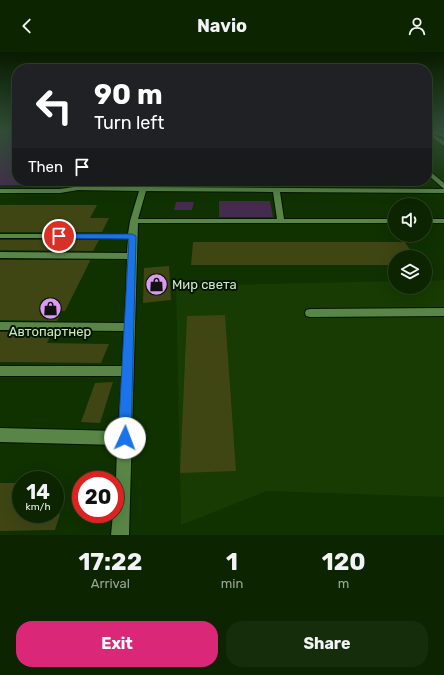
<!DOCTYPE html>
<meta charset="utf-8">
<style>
body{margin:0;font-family:Rubik,sans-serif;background:#152d0a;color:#f1f3f6;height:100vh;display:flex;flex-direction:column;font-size:15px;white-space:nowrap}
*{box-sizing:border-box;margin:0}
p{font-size:13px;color:#9aa599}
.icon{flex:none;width:22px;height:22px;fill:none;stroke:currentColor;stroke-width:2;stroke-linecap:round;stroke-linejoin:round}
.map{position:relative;height:483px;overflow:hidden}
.panel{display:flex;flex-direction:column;background:#0c2500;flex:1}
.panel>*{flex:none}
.top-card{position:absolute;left:12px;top:12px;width:420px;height:122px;border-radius:16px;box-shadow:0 4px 16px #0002,0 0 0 1px #2c4222;background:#202124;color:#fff;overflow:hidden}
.controls{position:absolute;left:388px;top:146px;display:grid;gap:8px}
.controls a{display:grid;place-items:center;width:44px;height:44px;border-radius:50%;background:#0c2500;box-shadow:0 4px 16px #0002,0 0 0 1px #2c4222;font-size:20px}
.speed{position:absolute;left:12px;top:419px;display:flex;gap:8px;font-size:20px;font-weight:700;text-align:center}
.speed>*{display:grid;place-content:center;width:52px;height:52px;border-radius:50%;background:#0c2500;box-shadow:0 4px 16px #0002,0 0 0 1px #2c4222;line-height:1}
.speed small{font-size:10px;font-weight:400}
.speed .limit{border:6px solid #d22;background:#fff;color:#111}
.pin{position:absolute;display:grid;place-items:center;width:34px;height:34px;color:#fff;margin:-17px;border:2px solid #fff;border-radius:50%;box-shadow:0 1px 4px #0007}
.me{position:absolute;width:44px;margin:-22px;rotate:2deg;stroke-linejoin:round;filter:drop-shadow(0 0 3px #0008)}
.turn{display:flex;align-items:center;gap:14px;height:84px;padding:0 16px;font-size:18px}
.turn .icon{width:52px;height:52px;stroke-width:2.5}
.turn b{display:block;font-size:28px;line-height:34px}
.then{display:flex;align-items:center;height:38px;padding:0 16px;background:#0003;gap:8px;font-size:15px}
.eta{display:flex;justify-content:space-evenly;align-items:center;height:68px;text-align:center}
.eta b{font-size:24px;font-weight:700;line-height:28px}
.action{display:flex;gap:8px;margin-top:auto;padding:8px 16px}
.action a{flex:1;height:46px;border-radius:16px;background:#db2777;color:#fff;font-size:16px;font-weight:700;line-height:46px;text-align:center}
.action a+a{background:#152d0a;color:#f1f3f6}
header{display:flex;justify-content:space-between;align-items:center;height:52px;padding:0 16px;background:#0c2500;font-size:18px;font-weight:700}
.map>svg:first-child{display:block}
.built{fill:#173b03}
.green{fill:#452c4e}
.building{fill:#3f4614}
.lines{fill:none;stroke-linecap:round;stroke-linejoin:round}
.service-casing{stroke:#021600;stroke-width:2}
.secondary-casing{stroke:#021600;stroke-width:2}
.service{fill:#598646;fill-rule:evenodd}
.secondary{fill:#598646;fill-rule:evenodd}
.route{fill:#1a73e8;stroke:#114b97}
.labels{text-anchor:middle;stroke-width:4;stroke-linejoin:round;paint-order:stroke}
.poi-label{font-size:13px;fill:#cee7c5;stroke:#051600;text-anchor:start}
</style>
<header><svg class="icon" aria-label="back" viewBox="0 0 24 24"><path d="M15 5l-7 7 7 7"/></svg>Navio<svg class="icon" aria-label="person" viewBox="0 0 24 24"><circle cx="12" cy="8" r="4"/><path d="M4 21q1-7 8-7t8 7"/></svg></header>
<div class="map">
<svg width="444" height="483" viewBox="0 0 444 483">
<rect width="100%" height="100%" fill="#103100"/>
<polygon class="built" points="444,228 444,445 267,439 181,473 176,234 395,229 395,235 425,235 425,229"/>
<g class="green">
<polygon points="2,78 17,78 17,129 61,130 42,133 0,133 0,79"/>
<polygon points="219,149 270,149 273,165 219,165"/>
<polygon points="176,150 194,150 192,158 174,158"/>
</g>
<g class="building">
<polygon points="0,153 97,153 90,166 109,166 102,180 0,180"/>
<polygon points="0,188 99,188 93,199 0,198"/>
<polygon points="193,190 405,190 415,205 395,205 395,213 191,213"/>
<polygon points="0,208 89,208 90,209 65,259 62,259 57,269 0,268"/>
<polygon points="169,214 171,248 143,251 144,216"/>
<polygon points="225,263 236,419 180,421 187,264"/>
<polygon points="0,280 52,280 47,291 109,292 101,311 0,310"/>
<polygon points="113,330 100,371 81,370 95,331"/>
<polygon points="0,431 21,431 21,462 60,462 55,478 0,479"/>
</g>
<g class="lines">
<defs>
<g id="service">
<polygon points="427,78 444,81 444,85 427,80"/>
<path d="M427,117L444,131V141L280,140L284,167H395V171H138L129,483H111L113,462H115L117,393L0,390V376L118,379L122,324H0V314H122L124,279L0,278V270L125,271L127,207L0,206V200L127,201L128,186H0V182H128L130,169L139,139L78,138L60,141H0V137H60L74,135V129H80L81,134L140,135L143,129H149L147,135L444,137L427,122ZM146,139L273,140L277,167H138Z"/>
<rect x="425" y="167" width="19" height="4"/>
<polygon points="444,256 444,264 310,265 306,264 305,261 306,258 310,257"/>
</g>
<polygon id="secondary" points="427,78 444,89 444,94 427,81"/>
</defs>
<use href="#service" class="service-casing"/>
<use href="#secondary" class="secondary-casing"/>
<use href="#service" class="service"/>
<use href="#secondary" class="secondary"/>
</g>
<linearGradient id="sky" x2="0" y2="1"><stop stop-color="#091b00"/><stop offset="0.54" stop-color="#314e37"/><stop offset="1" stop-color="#314e37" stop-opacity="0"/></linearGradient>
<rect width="444" height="145" fill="url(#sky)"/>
<polygon class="route" points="59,182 132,182 136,184 131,386 129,391 125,393 120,391 118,386 129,187 56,186 56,183"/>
<defs>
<symbol id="shop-disc" viewBox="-11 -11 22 22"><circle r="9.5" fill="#dd99f4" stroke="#051600"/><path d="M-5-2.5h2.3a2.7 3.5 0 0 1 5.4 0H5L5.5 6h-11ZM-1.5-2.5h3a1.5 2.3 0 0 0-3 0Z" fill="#111"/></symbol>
</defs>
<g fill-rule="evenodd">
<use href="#shop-disc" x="144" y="220" width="25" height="25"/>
<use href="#shop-disc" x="38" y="244" width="25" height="25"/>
</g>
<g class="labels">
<g class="poi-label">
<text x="172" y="237">Мир света</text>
<text x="50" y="284" text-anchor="middle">Автопартнер</text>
</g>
</g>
</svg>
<div class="controls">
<a><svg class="icon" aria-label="sound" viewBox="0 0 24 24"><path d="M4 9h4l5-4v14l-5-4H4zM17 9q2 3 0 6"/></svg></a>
<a><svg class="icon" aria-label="layers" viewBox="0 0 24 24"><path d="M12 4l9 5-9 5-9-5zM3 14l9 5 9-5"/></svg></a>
</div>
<div class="speed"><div>14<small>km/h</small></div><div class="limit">20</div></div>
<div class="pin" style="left:59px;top:184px;background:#d93025"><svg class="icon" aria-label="arrive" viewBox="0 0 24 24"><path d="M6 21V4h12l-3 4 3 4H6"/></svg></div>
<svg class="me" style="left:125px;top:386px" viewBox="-20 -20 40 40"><circle r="19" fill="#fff"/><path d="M0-13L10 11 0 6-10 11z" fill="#1a73e8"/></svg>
<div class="top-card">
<div class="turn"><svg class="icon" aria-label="left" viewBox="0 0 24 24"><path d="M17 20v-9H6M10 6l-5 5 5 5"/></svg><div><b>90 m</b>Turn left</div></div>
<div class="then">Then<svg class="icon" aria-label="arrive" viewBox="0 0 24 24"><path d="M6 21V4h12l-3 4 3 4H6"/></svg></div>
</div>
</div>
<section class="panel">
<div class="eta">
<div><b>17:22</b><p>Arrival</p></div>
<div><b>1</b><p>min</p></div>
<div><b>120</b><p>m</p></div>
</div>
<div class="action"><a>Exit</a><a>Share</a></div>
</section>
